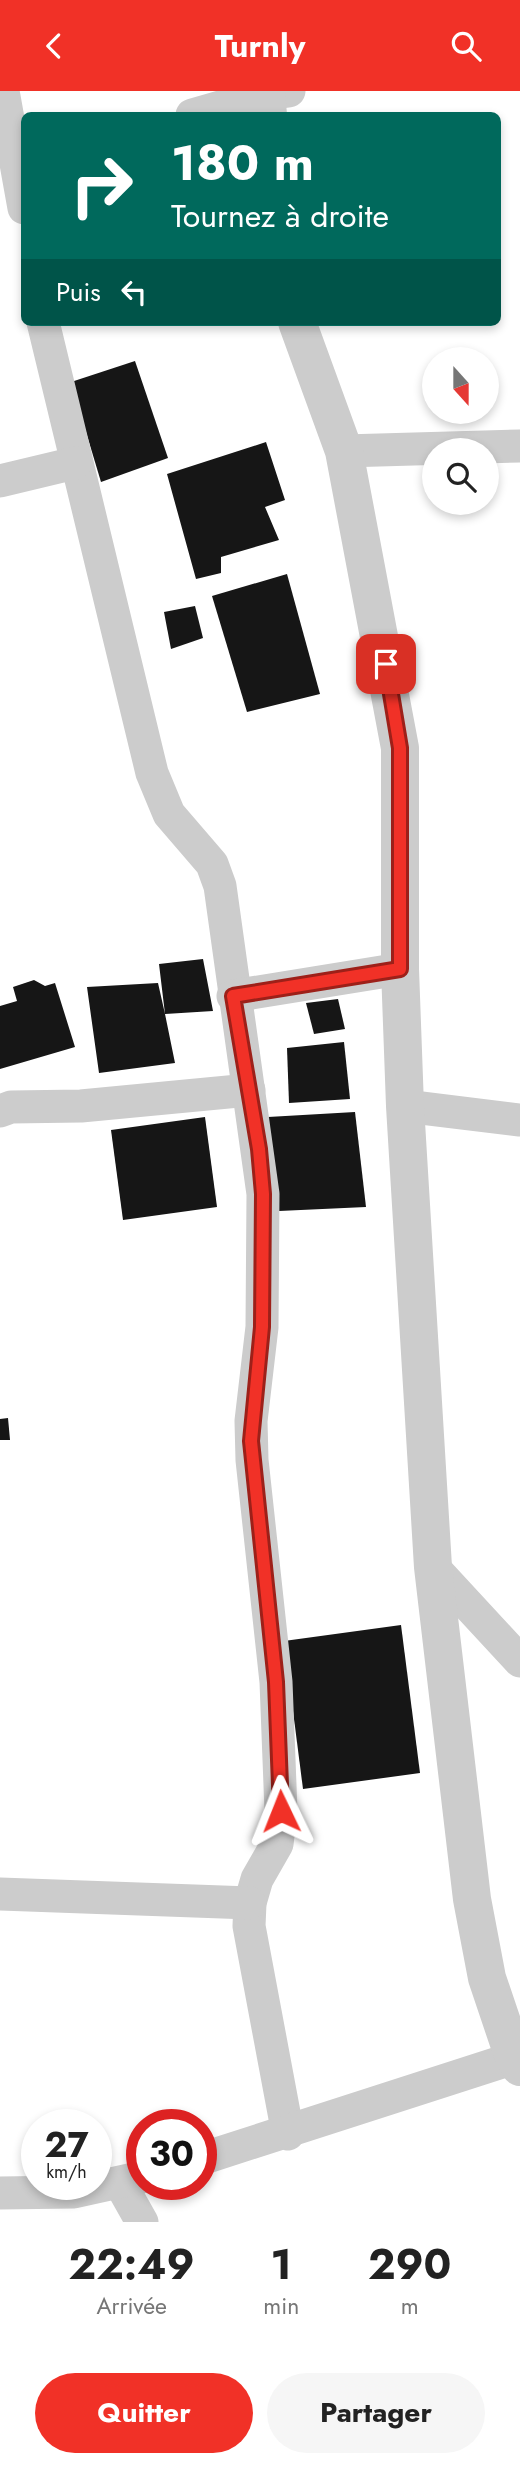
<!DOCTYPE html>
<html lang="fr">
<meta charset="utf-8">
<style>
body{margin:0;font-family:Jost,sans-serif;background:#f6f6f6;color:#222;height:100vh;display:flex;flex-direction:column;font-size:26px;white-space:nowrap}
*{box-sizing:border-box;margin:0}
p{font-size:23px;color:#767676}
.icon{flex:none;width:38px;height:38px;fill:none;stroke:currentColor;stroke-width:2;stroke-linecap:round;stroke-linejoin:round}
.map{position:relative;height:2131px;overflow:hidden}
.details{display:flex;flex-direction:column;background:#fff;flex:1}
.details>*{flex:none}
.hud{position:absolute;left:21px;top:21px;width:480px;height:214px;border-radius:10px;box-shadow:0 4px 10px #0003;background:#00695c;color:#fff;overflow:hidden}
.needle{width:46px;rotate:159deg}
.buttons{position:absolute;left:422px;top:256px;display:grid;gap:14px}
.buttons a{display:grid;place-items:center;width:77px;height:77px;border-radius:50%;background:#fff;box-shadow:0 4px 10px #0003;font-size:35px}
.speed{position:absolute;left:21px;top:2018px;display:flex;gap:14px;font-size:35px;font-weight:700;text-align:center}
.speed>*{display:grid;place-content:center;width:91px;height:91px;border-radius:50%;background:#fff;box-shadow:0 4px 10px #0003;line-height:1}
.speed small{font-size:18px;font-weight:400}
.speed .limit{border:10px solid #d22;background:#fff;color:#111}
.pin{position:absolute;display:grid;place-items:center;width:60px;height:60px;color:#fff;margin:-30px;border-radius:14px;box-shadow:0 4px 10px #0006}
.me{position:absolute;width:77px;margin:-38px;rotate:358deg;stroke-linejoin:round;filter:drop-shadow(0 0 5px #0008)}
.turn{display:flex;align-items:center;gap:24px;height:147px;padding:0 35px;font-size:32px}
.turn .icon{width:91px;height:91px;stroke-width:2.5}
.turn b{display:block;font-size:49px;line-height:60px}
.then{display:flex;align-items:center;height:66px;padding:0 35px;background:#0003;gap:14px;font-size:26px}
.eta{display:flex;justify-content:space-evenly;align-items:center;height:119px;text-align:center}
.eta b{font-size:42px;font-weight:700;line-height:49px}
.primary-button{display:flex;gap:14px;margin-top:auto;padding:14px 35px}
.primary-button a{flex:1;height:80px;border-radius:42px;background:#f13127;color:#fff;font-size:28px;font-weight:700;line-height:80px;text-align:center}
.primary-button a+a{background:#f6f6f6;color:#222}
header{display:flex;justify-content:space-between;align-items:center;height:91px;padding:0 35px;background:#f13127;color:#fff;font-size:32px;font-weight:700}
.map>svg:first-child{display:block}
.building{fill:#161616}
.lines{fill:none;stroke-linecap:round;stroke-linejoin:round}
.minor{stroke:#ccc;stroke-width:33}
.tertiary{stroke:#ccc;stroke-width:38}
.route-casing{stroke:#9d2019;stroke-width:18}
.route{stroke:#f13127;stroke-width:12}
</style>
<header><svg class="icon" aria-label="back" viewBox="0 0 24 24"><path d="M15 5l-7 7 7 7"/></svg>Turnly<svg class="icon" aria-label="search" viewBox="0 0 24 24"><circle cx="10" cy="10" r="6"/><path d="M15 15l6 6"/></svg></header>
<div class="map">
<svg width="520" height="2131" viewBox="0 0 520 2131">
<rect width="100%" height="100%" fill="#fff"/>
<g class="building">
<polygon points="135,270 168,367 101,391 71,291"/>
<polygon points="266,351 285,409 265,416 279,449 221,466 221,482 196,488 167,383"/>
<polygon points="287,483 320,603 247,621 212,505"/>
<polygon points="195,515 203,547 171,558 164,521"/>
<polygon points="203,868 213,920 165,923 175,972 99,982 87,896 158,892 165,923 159,873"/>
<polygon points="34,889 45,895 55,892 75,956 0,978 0,915 17,910 13,896"/>
<polygon points="338,908 345,938 314,943 306,912"/>
<polygon points="344,951 350,1008 289,1012 287,957"/>
<polygon points="355,1021 366,1116 279,1120 268,1026"/>
<polygon points="205,1026 217,1116 123,1129 111,1039"/>
<polygon points="8,1327 10,1349 0,1349 0,1328"/>
<polygon points="401,1534 420,1682 303,1698 284,1550"/>
</g>
<g class="lines">
<g class="minor">
<polyline points="3,0 24,117"/>
<polyline points="192,24 266,3 289,0"/>
<polyline points="43,231 152,682 169,723 212,773 220,795 263,1103 262,1236 251,1330 252,1369 276,1591 281,1720 277,1753 257,1788 250,1812 249,1835 288,2043"/>
<polyline points="344,360 520,355"/>
<polyline points="0,390 75,372"/>
<polyline points="233,905 400,878"/>
<polyline points="405,1015 520,1029"/>
<polyline points="0,1020 11,1016 81,1015 249,999"/>
<polyline points="433,1476 520,1570"/>
<polyline points="0,1803 250,1812"/>
<polyline points="201,2068 514,1967"/>
<polyline points="120,2092 142,2131"/>
<polyline points="0,2102 74,2101 142,2086"/>
</g>
<g class="tertiary">
<polyline points="266,0 268,24"/>
<polyline points="297,231 344,360 400,657 400,878 405,1015 433,1476 472,1808 487,1887 514,1967 520,1976"/>
</g>
</g>
<g class="lines">
<defs>
<polyline id="route" points="281,1720 276,1591 251,1350 262,1236 263,1103 259,1058 233,905 400,878 400,657 386,573"/>
</defs>
<use href="#route" class="route-casing"/>
<use href="#route" class="route"/>
</g>
</svg>
<div class="buttons">
<a><svg class="needle" viewBox="-14 -14 28 28"><path d="M0-13l5 13h-10z" fill="#e53935"/><path d="M0 13l5-13h-10z" fill="#767676"/></svg></a>
<a><svg class="icon" aria-label="search" viewBox="0 0 24 24"><circle cx="10" cy="10" r="6"/><path d="M15 15l6 6"/></svg></a>
</div>
<div class="speed"><div>27<small>km/h</small></div><div class="limit">30</div></div>
<div class="pin" style="left:386px;top:573px;background:#d93025"><svg class="icon" aria-label="arrive" viewBox="0 0 24 24"><path d="M6 21V4h12l-3 4 3 4H6"/></svg></div>
<svg class="me" style="left:281px;top:1720px" viewBox="-20 -20 40 40"><path d="M0-17L14 15 0 8-14 15z" fill="#f13127" stroke="#fff" stroke-width="4"/></svg>
<div class="hud">
<div class="turn"><svg class="icon" aria-label="right" viewBox="0 0 24 24"><path d="M7 20v-9h11M14 6l5 5-5 5"/></svg><div><b>180 m</b>Tournez à droite</div></div>
<div class="then">Puis<svg class="icon" aria-label="left" viewBox="0 0 24 24"><path d="M17 20v-9H6M10 6l-5 5 5 5"/></svg></div>
</div>
</div>
<section class="details">
<div class="eta">
<div><b>22:49</b><p>Arrivée</p></div>
<div><b>1</b><p>min</p></div>
<div><b>290</b><p>m</p></div>
</div>
<div class="primary-button"><a>Quitter</a><a>Partager</a></div>
</section>
